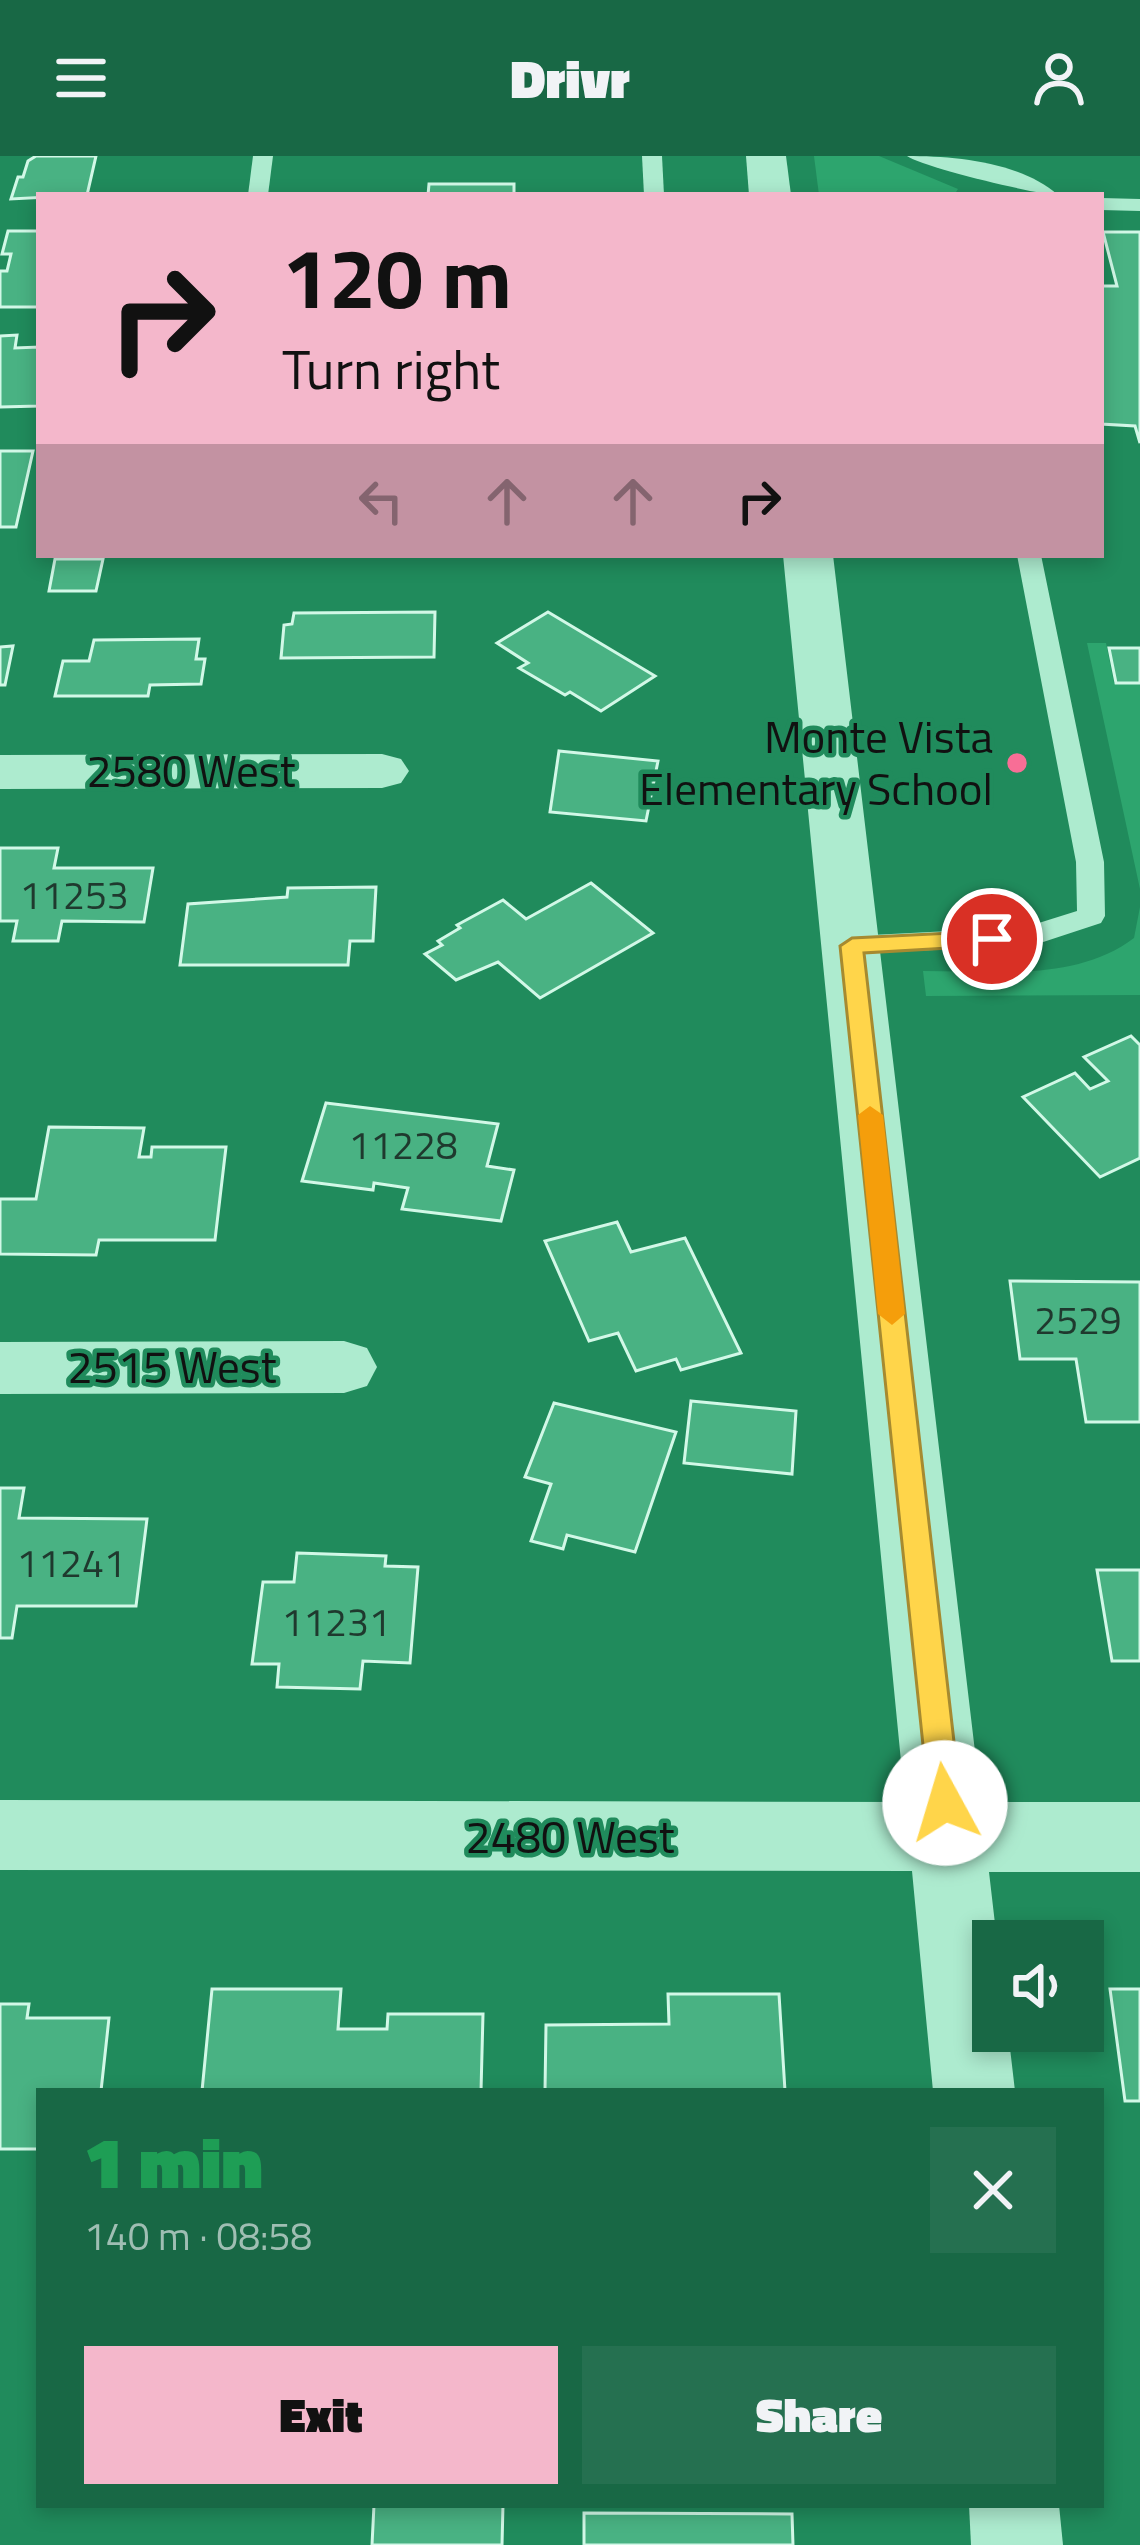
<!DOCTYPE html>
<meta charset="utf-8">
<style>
body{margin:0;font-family:"Titillium Web",sans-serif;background:#257050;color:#f1f3f6;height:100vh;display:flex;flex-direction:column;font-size:45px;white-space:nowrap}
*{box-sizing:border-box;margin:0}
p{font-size:39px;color:#9fbeb3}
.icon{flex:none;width:66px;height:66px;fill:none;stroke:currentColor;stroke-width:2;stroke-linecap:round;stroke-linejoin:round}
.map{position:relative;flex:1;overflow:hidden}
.details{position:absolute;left:36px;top:1932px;width:1068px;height:420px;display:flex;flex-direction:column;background:#186845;border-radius:0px;box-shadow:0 6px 18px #0003}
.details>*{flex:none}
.top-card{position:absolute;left:36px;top:36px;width:1068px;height:366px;border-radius:0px;box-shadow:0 6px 18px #0003;background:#f4b7cb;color:#111;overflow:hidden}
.tools{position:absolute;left:972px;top:1764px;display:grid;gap:24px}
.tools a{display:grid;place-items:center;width:132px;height:132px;border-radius:0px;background:#186845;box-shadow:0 6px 18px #0003;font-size:60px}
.pin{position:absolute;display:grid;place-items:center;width:102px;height:102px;color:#fff;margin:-51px;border:6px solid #fff;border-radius:50%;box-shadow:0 3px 12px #0007}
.me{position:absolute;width:132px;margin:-66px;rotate:354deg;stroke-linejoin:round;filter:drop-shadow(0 0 9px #0008)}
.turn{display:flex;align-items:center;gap:42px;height:252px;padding:0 48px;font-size:54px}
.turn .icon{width:156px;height:156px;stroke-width:2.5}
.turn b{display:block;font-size:84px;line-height:102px}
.lanes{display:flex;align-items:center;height:114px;padding:0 48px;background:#0003;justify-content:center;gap:60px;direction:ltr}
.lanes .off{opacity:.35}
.round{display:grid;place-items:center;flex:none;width:126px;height:126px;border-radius:0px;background:#257050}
.head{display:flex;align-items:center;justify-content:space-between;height:204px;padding:0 48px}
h1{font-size:72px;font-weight:800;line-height:90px;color:#1e9e55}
.primary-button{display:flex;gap:24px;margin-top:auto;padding:24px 48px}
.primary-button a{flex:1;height:138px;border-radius:0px;background:#f4b7cb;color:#111;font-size:48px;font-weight:800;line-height:138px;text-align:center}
.primary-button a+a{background:#257050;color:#f1f3f6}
header{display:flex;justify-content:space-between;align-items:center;height:156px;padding:0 48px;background:#186845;font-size:54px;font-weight:800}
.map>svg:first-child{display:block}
.green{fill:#2da56e}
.building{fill:#49b283;stroke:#d2f8e7;stroke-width:3}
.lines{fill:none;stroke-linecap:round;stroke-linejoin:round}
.lane{fill:#adebcf;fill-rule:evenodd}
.street{fill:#adebcf;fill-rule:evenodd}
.route{fill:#ffd54a;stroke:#a68a30;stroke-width:3}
.slow{fill:#f59e0b}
.poi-dot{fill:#f86e96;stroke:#208b5c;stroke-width:4.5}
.labels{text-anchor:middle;stroke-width:9;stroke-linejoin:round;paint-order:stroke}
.number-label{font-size:39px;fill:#1f392e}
.poi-label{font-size:45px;fill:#111;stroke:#208b5c;text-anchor:end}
.street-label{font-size:45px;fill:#111;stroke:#208b5c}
</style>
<header><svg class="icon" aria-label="menu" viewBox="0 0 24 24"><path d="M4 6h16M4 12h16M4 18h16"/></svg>Drivr<svg class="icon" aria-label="person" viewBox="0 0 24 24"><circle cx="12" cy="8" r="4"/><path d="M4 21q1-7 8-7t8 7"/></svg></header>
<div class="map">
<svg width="1140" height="2389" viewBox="0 0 1140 2389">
<rect width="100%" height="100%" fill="#208b5c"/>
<g class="green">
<polygon points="814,0 879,0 958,33 954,39 819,39"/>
<polygon points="1087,487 1106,487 1114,527 1140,527 1140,733"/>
<path d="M1140,751V839L926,840L923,815C993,815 1076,826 1134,782Z"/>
</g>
<g class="building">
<polygon points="36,0 96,0 87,39 11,43 18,21 23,21 28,5"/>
<polygon points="429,28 514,28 514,39 428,39"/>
<polygon points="8,75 39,75 39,151 0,151 0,115 7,115 11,98 2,98"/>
<polygon points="1103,76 1140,76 1140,287 1135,270 1101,268 1101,130 1117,130"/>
<polygon points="17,179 15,192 39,191 39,250 0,251 0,180"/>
<polygon points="0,295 33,295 16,371 0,371"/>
<polygon points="55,403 103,403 96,435 49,435"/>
<polygon points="435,456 434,501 281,502 284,469 292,468 294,457"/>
<polygon points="548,456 655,520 601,555 570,536 565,539 519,512 528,507 497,487"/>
<polygon points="199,483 196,503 205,503 201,528 150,529 148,540 55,540 63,505 89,505 94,484"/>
<polygon points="13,490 5,529 0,529 0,491"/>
<polygon points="1109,492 1140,492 1140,527 1116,527"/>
<polygon points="559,595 658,605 646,665 550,656"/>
<polygon points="0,692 58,692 54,712 153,712 144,766 62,765 58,785 13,785 17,765 0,765"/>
<polygon points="591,727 653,777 540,842 498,806 456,824 425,798 442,789 438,785 460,772 457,769 503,744 526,763"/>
<polygon points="376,731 373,785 350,785 348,809 180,809 188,748 287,741 288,732"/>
<polygon points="1131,880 1140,889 1140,1002 1100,1021 1023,941 1075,917 1090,933 1108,925 1084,901"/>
<polygon points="326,947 498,968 487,1010 514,1014 501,1065 402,1053 408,1032 374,1027 373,1034 302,1025"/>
<polygon points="49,971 144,972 139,1001 151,1001 152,991 226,991 215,1084 99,1084 96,1099 0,1098 0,1043 36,1043"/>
<polygon points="617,1066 631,1096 685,1082 741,1197 681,1214 676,1203 636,1215 618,1177 589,1185 545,1085"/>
<polygon points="1010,1125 1140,1126 1140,1266 1086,1266 1076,1203 1020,1203"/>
<polygon points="691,1245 796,1255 792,1318 684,1307"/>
<polygon points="554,1247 676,1276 635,1396 567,1379 563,1393 531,1385 551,1328 525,1321"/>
<polygon points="0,1332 24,1332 19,1362 147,1363 136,1450 17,1450 12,1482 0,1482"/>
<polygon points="297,1397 386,1400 385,1410 418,1411 410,1507 363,1505 360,1533 277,1531 279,1508 252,1508 263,1426 294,1426"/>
<polygon points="1097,1414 1140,1414 1140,1505 1112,1505"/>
<polygon points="212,1833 341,1833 338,1873 387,1873 388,1858 483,1858 481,1935 202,1935"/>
<polygon points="1110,1833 1140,1833 1140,1945 1125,1945"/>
<polygon points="668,1838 779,1838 785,1935 545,1935 546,1869 669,1868"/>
<polygon points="0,1848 29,1848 27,1862 109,1862 101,1935 39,1935 39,1993 0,1993"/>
<polygon points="374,2349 503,2349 502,2389 372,2389"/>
<polygon points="584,2357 792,2358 793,2389 584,2389"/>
</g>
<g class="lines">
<g class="lane">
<polygon points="253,0 273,0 268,39 248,39"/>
<polygon points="642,0 662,0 664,39 644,39"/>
<path d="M907,0C955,0 1021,6 1058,39C1038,39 922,11 907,0Z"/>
<polygon points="1101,42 1140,43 1140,55 1101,54"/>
<polygon points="1017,399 1041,399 1104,706 1105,760 1101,767 1028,791 842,797 838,790 842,783 852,780 1026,771 1077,755 1076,706"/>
</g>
<g class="street">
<polygon points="746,0 786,0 791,39 749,39"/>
<polygon points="783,399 833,399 981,1646 1140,1646 1140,1716 989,1716 997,1785 993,1875 1008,1875 1015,1935 933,1935 912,1715 0,1714 0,1644 905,1646"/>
<polygon points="382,598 401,603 409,615 401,627 382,632 0,633 0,599"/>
<polygon points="344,1185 367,1192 377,1211 367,1230 344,1237 0,1238 0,1186"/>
<polygon points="969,2349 1059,2349 1063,2389 971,2389"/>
</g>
</g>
<polygon class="route" points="992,775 1003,783 1000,789 864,797 961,1647 956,1657 945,1661 934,1657 929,1647 840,790 852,782"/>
<polygon class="slow" points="870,950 883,959 905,1158 892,1169 878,1158 858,959"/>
<circle class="poi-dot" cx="1017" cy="607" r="12"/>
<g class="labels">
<g class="number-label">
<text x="74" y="753">11253</text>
<text x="403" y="1003">11228</text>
<text x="1078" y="1178">2529</text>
<text x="71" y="1421">11241</text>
<text x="336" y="1480">11231</text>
</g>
<g class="poi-label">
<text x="993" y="597">Monte Vista<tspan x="993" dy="52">Elementary School</tspan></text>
</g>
<g class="street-label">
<text x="191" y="631">2580 West</text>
<text x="172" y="1227">2515 West</text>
<text x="570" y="1697">2480 West</text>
</g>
</g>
</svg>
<div class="tools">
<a><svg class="icon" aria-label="sound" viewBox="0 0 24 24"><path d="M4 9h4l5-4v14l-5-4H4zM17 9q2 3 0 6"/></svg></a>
</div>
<div class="pin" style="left:992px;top:783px;background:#d93025"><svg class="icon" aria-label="arrive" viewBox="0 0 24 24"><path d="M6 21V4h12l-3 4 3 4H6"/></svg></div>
<svg class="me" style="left:945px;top:1647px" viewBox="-20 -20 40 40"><circle r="19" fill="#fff"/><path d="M0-13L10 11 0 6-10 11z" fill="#ffd54a"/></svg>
<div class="top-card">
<div class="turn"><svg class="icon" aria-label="right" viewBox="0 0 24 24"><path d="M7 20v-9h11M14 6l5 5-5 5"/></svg><div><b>120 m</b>Turn right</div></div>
<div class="lanes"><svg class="icon off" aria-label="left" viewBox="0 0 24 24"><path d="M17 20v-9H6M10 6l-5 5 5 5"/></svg><svg class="icon off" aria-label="ahead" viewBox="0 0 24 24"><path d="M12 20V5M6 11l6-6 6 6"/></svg><svg class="icon off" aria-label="ahead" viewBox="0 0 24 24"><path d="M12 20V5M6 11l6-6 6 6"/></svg><svg class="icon" aria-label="right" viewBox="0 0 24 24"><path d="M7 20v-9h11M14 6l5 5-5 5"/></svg></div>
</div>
<section class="details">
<div class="head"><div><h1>1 min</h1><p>140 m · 08:58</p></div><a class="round"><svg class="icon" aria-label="close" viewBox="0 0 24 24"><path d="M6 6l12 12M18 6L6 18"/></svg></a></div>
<div class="primary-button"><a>Exit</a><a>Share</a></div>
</section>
</div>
